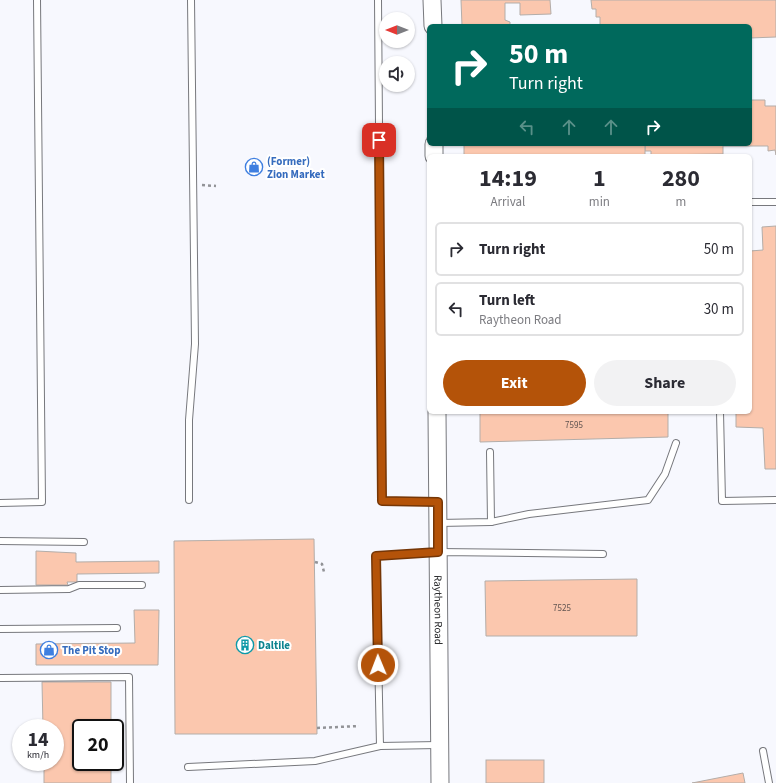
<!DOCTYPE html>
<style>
body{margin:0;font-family:"Source Sans 3",sans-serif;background:#f2f2f3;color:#2b2b33;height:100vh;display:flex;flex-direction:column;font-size:15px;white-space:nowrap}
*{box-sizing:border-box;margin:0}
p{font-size:13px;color:#7c7c81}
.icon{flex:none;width:22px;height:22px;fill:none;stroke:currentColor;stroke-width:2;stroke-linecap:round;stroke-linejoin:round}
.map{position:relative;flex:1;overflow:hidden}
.side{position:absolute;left:427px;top:154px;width:325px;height:260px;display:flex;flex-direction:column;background:#fff;border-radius:6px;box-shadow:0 1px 3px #0004}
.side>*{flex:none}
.hud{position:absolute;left:427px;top:24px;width:325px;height:122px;border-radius:6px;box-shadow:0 1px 3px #0004;background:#00695c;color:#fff;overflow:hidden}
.needle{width:26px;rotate:270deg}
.tools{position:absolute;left:379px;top:12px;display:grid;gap:8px}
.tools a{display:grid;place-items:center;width:36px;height:36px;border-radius:50%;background:#fff;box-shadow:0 1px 3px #0004;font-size:20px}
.speed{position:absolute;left:12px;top:719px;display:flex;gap:8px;font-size:20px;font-weight:700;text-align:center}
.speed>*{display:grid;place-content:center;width:52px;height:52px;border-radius:50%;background:#fff;box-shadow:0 1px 3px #0004;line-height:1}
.speed small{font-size:10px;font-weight:400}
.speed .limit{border:2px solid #111;border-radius:6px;background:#fff;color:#111}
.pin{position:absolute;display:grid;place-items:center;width:34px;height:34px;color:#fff;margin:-17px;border-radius:8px;box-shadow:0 2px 6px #0006}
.me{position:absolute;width:44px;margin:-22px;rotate:359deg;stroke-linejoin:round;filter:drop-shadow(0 0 3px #0008)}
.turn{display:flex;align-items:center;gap:14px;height:84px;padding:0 16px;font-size:18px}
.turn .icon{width:52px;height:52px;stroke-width:2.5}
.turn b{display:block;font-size:28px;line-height:34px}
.lanes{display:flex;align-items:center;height:38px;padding:0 16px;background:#0003;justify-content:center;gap:20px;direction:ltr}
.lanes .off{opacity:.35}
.eta{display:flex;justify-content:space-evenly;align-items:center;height:68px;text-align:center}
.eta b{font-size:24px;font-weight:700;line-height:28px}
.primary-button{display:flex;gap:8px;margin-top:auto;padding:8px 16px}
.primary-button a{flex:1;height:46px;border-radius:24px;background:#b45309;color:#fff;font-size:16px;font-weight:700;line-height:46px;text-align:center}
.primary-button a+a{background:#f2f2f3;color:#2b2b33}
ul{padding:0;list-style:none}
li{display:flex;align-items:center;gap:12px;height:54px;margin:0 8px 6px;padding:0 8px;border:2px solid #e1e1e2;border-radius:6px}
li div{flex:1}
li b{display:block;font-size:15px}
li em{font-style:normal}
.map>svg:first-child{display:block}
.building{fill:#fbc7ae;stroke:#b3ada9}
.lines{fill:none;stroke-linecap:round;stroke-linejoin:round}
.lane-casing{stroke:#77787d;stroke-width:8}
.secondary-casing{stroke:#77787d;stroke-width:19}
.path{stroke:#929397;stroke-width:2.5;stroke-dasharray:3 3;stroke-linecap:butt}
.lane{stroke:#fff;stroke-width:6}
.secondary{stroke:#fff;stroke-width:17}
.route-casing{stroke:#753606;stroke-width:10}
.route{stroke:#b45309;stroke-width:7}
.labels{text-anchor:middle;stroke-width:4;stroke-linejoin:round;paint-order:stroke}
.number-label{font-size:9px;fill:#605450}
.shop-label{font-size:11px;font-weight:bold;fill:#366cbe;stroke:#fff;text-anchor:start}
.street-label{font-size:11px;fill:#2d2e30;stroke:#fff}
.culture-label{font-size:11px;font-weight:bold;fill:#0d838f;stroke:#fff;text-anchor:start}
</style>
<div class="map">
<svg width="776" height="783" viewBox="0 0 776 783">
<rect width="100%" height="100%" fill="#f7f8fe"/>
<g class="building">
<polygon points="461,0 550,0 551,14 520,15 520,3 505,3 505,20 510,22 510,26 462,26"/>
<polygon points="591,0 776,0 776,37 750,38 750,26 600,26 600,17 596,17 596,9 592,9"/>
<polygon points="750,100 765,100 765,106 776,106 776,155 775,150 768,151 768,146 723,146 723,154 651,155 651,151 645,151 645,144 750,144"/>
<rect x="464" y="144" width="181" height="12"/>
<polygon points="776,226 776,469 765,469 763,428 736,427 736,412 750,412 750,251 763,250 762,227"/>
<polygon points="480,412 668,412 668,437 480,442"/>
<polygon points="314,539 317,734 175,734 174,541"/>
<polygon points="36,551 76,553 76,562 159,561 159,573 77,574 77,582 67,582 68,585 36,585"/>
<polygon points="637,579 637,636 486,636 485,581"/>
<polygon points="134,610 159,610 158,665 36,665 36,644 135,643"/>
<polygon points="42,682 111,682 111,728 81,728 81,762 111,762 111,783 44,783 44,762 55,762 55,728 43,728"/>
<rect x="486" y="760" width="58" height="23"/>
<polygon points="743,773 745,783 692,783"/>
</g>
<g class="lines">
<defs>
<g id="lane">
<polyline points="378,0 382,501 436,502"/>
<polyline points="750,202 776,202"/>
<polyline points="720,412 722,501 776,500"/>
<polyline points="189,500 189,420 195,344 191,0"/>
<polyline points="0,503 42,502 37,0"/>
<polyline points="491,522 529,514 648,500 665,474 676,443"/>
<polyline points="439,523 491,522 490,452"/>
<polyline points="0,541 84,542"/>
<polyline points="0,590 69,589 79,585 142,585"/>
<polyline points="0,629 117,628"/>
<polyline points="0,678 129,677 130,783"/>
<polyline points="438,745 380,746 376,556 438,552 603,554"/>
<polyline points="763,751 769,783"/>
<polyline points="188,767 315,761 380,746"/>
</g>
<g id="secondary">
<polyline points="432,0 433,26"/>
<polyline points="434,144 434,156"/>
<path id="s1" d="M437,412L440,783"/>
</g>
</defs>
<use href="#lane" class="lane-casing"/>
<use href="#secondary" class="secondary-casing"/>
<g class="path">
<polyline points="202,185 216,186"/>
<polyline points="315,562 322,564 324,572 326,571"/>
<polyline points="317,728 359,726"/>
</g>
<use href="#lane" class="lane"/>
<use href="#secondary" class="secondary"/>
</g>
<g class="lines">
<defs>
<polyline id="route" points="378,665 376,556 438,552 438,502 382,501 379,140"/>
</defs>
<use href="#route" class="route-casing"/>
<use href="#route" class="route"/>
</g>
<defs>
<symbol id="shop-ring" viewBox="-11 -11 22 22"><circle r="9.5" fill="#fff" stroke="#3f7fe0" stroke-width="1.5"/><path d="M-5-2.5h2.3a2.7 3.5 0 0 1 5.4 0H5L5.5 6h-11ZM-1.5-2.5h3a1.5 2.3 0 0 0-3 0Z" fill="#3f7fe0"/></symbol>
<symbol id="building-ring" viewBox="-11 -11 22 22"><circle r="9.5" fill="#fff" stroke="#0f9aa8" stroke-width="1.5"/><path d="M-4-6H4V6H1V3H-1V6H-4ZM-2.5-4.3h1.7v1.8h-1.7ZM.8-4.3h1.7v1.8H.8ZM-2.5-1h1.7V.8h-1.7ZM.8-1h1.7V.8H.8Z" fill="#0f9aa8"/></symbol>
</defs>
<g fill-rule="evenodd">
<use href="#shop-ring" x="244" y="157" width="20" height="20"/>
<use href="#building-ring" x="235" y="635" width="20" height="20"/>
<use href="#shop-ring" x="39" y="640" width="20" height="20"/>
</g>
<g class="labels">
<g class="number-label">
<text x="574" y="428">7595</text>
<text x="562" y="611">7525</text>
</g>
<g class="shop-label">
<text x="267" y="165">(Former)<tspan x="267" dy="13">Zion Market</tspan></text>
<text x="62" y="654">The Pit Stop</text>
</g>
<g class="street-label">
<text dy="4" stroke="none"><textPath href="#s1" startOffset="198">Raytheon Road</textPath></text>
</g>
<g class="culture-label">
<text x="258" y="649">Daltile</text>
</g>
</g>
</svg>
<div class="tools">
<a><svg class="needle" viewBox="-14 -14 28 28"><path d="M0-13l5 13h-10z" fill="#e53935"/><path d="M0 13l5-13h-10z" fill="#7c7c81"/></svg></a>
<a><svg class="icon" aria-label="sound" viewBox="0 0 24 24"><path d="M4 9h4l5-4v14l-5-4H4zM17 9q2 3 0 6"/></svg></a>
</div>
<div class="speed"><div>14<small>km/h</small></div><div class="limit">20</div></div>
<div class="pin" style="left:379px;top:140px;background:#d93025"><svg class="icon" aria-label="arrive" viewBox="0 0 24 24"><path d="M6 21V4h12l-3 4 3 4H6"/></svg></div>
<svg class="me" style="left:378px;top:665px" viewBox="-20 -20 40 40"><circle r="17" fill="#b45309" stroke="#fff" stroke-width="3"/><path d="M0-11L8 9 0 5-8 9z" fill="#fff"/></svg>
<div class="hud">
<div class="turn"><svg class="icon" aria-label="right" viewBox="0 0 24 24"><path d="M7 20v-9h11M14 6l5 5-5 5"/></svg><div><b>50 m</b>Turn right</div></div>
<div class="lanes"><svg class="icon off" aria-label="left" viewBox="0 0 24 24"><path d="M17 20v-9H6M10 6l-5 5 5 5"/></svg><svg class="icon off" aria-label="ahead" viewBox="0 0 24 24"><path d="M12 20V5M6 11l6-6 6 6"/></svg><svg class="icon off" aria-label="ahead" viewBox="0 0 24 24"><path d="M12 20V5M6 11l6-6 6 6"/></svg><svg class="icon" aria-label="right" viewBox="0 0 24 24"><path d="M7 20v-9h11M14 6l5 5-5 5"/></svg></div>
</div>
<section class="side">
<div class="eta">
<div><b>14:19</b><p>Arrival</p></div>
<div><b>1</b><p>min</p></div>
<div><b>280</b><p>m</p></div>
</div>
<ul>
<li><svg class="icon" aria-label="right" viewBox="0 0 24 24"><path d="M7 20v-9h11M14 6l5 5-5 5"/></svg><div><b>Turn right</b></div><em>50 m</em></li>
<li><svg class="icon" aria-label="left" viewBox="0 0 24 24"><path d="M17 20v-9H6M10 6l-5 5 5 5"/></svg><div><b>Turn left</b><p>Raytheon Road</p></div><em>30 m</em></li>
</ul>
<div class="primary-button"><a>Exit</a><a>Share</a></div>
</section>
</div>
